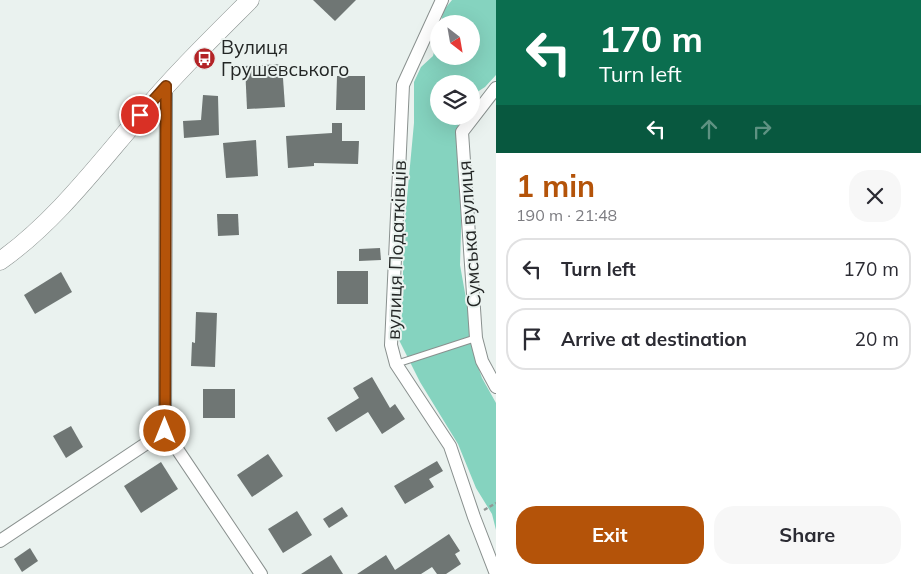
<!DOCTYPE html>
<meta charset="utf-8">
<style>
body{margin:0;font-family:Mulish,sans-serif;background:#f7f7f7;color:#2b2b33;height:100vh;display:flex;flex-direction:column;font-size:19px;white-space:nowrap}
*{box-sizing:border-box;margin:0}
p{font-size:16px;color:#7c7c81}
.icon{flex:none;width:28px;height:28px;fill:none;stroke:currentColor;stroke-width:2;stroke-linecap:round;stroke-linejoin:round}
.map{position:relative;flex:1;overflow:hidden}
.sheet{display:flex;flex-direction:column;background:#fff;width:425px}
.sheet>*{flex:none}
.hud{background:#0b6e4f;color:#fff;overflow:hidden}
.needle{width:32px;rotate:149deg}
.buttons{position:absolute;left:430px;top:15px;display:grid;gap:10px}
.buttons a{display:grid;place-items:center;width:50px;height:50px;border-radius:50%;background:#fff;box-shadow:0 5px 20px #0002;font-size:25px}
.pin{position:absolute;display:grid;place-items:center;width:42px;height:42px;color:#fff;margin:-21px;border:2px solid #fff;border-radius:50%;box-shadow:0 1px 5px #0007}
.me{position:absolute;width:55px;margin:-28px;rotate:0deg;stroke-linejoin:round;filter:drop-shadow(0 0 4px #0008)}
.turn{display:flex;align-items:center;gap:18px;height:105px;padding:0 20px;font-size:22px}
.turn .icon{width:65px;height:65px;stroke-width:2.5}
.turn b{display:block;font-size:35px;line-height:42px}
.lanes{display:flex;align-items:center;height:48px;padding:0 20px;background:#0003;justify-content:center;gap:25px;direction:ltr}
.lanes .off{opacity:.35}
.round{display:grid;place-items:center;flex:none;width:52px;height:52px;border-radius:20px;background:#f7f7f7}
.head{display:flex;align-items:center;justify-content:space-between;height:85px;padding:0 20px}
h1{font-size:30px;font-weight:700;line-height:38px;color:#b45309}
.primary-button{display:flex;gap:10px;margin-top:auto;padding:10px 20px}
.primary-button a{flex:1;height:58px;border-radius:20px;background:#b45309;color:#fff;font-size:20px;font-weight:700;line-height:58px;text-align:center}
.primary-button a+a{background:#f7f7f7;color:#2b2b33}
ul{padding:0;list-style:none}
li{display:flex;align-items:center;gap:15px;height:62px;margin:0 10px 8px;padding:0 10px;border:2px solid #e1e1e2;border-radius:20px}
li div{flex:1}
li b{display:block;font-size:19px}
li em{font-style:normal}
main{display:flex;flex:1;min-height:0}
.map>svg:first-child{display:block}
.green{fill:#85d3bf}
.building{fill:#6f7674}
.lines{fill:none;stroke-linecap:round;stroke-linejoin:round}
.lane-casing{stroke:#89908e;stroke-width:8}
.street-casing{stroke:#89908e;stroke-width:14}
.secondary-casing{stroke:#89908e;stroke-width:19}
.path{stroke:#919694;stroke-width:2.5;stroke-dasharray:4 2.5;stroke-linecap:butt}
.lane{stroke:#fff;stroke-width:6}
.street{stroke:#fff;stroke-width:12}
.secondary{stroke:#fff;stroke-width:18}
.route-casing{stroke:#753606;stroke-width:12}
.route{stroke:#b45309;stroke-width:9}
.labels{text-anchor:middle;stroke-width:4;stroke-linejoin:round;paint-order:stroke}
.poi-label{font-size:19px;fill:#232625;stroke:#eaf2ef;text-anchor:start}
.street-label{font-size:19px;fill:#232625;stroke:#eaf2ef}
</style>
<main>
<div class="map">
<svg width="496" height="574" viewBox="0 0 496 574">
<rect width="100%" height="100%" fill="#eaf2ef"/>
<polygon class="green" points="452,0 496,0 496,75 485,87 471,96 471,84 439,84 439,116 458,116 460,181 462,197 460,265 472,332 472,349 482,378 496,403 496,530 492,514 476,488 458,444 420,382 398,338 402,314 404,230 414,123 414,82 421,67 433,56 439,31 439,56 471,56 471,24 441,24 443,11"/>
<g class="building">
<polygon points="313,0 356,0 335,21"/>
<polygon points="282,64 285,107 247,109 245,66"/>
<polygon points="337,76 365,76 365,110 336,110"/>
<polygon points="203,95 218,96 219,135 184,138 183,121 201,120"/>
<polygon points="332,123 342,123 342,141 359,141 358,164 314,163 314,166 288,168 286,136 332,133"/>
<polygon points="256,140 258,176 226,178 223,143"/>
<polygon points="217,214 238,214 239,235 218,236"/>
<polygon points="380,248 381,260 359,261 359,249"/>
<rect x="337" y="271" width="31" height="33"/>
<polygon points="61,272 72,292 35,314 24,295"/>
<polygon points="196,312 217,313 215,367 191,366 192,342 195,343"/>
<polygon points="372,377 390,408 395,404 405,419 382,434 368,412 336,432 327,418 359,398 353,388"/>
<rect x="203" y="389" width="32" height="29"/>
<polygon points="71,426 83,447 66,458 53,436"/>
<polygon points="268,454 283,476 252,497 237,475"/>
<polygon points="437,461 443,471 429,479 434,487 405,504 394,486"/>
<polygon points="161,462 178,489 141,513 124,486"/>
<polygon points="342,507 348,516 329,528 323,519"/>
<polygon points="297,511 312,535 283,553 268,529"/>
<polygon points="449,534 460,551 455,554 461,564 446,574 437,574 432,567 421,574 357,574 386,555 395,570"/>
<polygon points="30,548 38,561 22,572 14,559"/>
<polygon points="331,555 343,574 301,574"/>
</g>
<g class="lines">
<defs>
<polyline id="lane" points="396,364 476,338"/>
<g id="street">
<polyline points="442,0 403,85 391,345 396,364 450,446 474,517 496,574"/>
<polyline points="166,86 165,431 261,574"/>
<polyline points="496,88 462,132 476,338 482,361 496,387"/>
<polyline points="0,541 165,431"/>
</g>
<path id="secondary" d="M0,261C55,222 96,167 140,116C174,75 212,38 250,0"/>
</defs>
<use href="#lane" class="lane-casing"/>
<use href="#street" class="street-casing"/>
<use href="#secondary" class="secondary-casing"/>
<polyline class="path" points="484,510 496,503"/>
<use href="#lane" class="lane"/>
<use href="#street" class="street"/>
<use href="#secondary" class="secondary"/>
</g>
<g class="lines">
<defs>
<polyline id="route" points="140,115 166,86 165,431"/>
</defs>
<use href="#route" class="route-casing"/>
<use href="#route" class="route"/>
</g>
<defs>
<symbol id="bus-disc" viewBox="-11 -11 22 22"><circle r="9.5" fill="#b32326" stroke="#eaf2ef"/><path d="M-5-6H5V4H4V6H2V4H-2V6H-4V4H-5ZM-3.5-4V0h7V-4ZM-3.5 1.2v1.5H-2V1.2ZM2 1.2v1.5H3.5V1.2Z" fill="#fff"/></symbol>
</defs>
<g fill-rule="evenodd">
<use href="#bus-disc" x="192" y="46" width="25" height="25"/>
</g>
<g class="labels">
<g class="poi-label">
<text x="221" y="54">Вулиця<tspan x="221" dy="22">Грушевського</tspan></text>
</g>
<g class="street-label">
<text transform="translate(469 234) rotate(-94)" y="7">Сумська вулиця</text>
<text transform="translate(396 250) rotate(-88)" y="7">вулиця Податківців</text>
</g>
</g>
</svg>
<div class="buttons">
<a><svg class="needle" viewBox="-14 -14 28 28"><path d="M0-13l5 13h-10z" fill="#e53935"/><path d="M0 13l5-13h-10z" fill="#7c7c81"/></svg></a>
<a><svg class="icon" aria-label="layers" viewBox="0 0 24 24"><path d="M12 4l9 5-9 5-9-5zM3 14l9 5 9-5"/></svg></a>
</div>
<div class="pin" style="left:140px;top:115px;background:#d93025"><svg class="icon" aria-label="arrive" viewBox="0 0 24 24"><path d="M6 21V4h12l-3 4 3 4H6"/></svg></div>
<svg class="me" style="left:165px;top:431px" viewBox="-20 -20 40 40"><circle r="17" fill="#b45309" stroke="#fff" stroke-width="3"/><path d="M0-11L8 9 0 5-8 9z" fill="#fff"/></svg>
</div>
<section class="sheet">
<div class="hud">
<div class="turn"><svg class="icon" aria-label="left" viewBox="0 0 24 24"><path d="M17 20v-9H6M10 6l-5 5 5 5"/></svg><div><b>170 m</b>Turn left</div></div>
<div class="lanes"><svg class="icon" aria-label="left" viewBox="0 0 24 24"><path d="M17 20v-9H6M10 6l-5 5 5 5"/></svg><svg class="icon off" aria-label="ahead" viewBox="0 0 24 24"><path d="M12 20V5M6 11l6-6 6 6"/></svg><svg class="icon off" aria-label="right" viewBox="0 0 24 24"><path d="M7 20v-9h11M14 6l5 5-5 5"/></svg></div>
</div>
<div class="head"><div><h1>1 min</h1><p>190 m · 21:48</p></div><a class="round"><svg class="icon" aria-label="close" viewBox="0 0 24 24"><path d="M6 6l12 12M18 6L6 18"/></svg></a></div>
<ul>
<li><svg class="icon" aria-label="left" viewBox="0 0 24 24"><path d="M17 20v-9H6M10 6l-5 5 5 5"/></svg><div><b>Turn left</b></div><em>170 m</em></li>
<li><svg class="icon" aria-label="arrive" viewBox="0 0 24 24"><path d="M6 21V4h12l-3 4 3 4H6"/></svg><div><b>Arrive at destination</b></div><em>20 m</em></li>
</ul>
<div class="primary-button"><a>Exit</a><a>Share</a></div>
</section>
</main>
